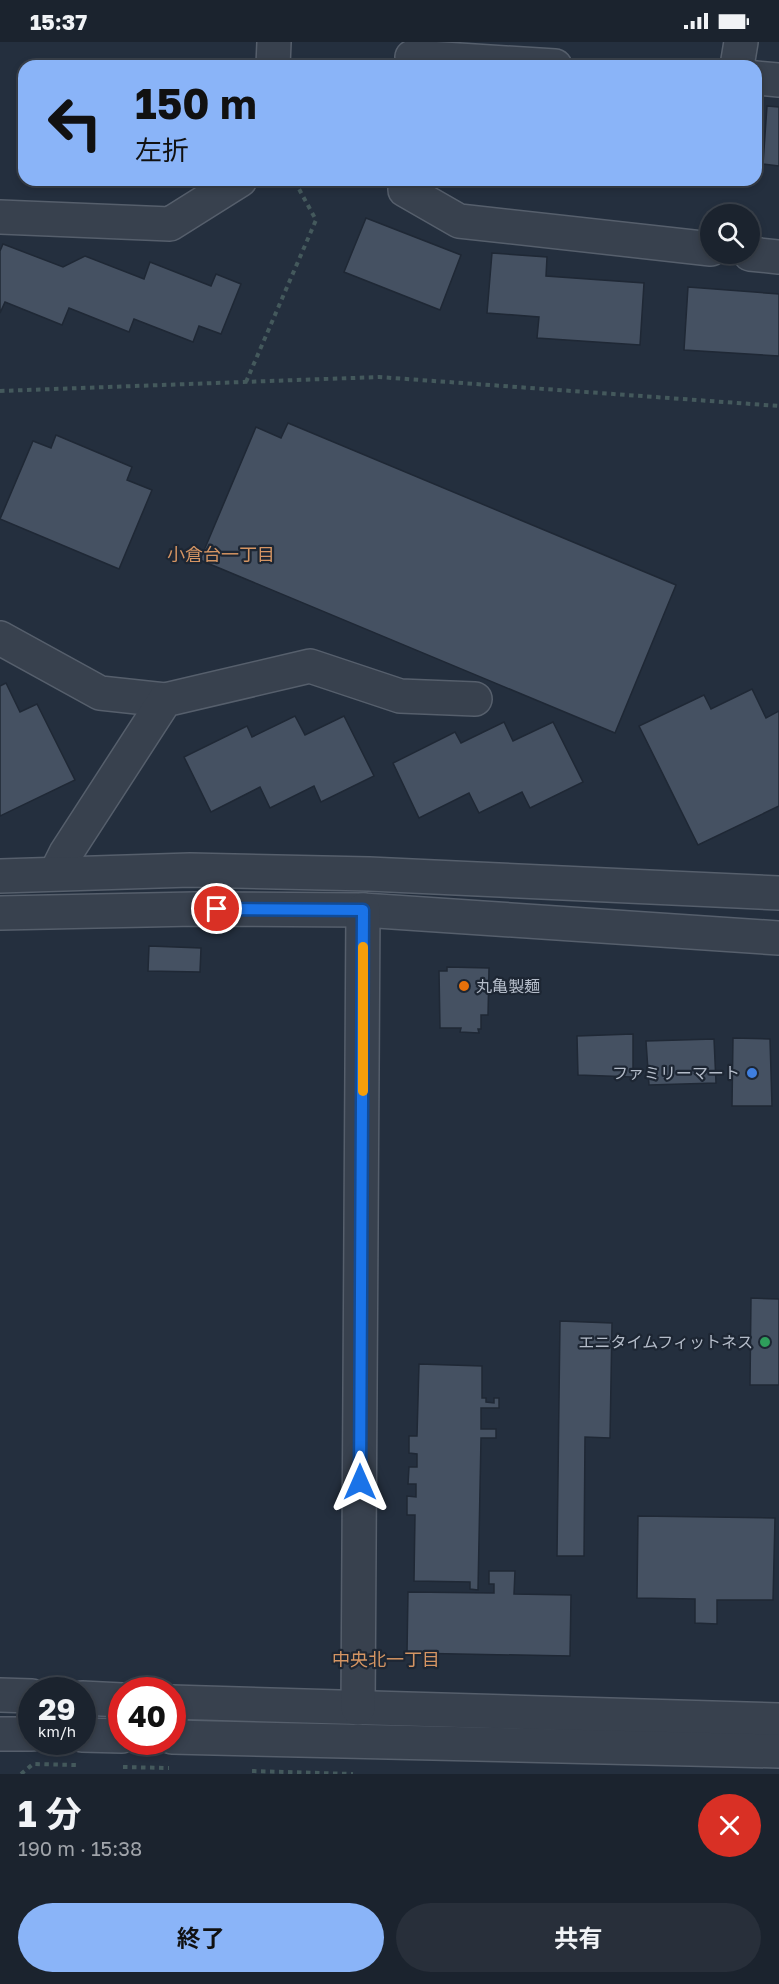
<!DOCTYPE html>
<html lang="ja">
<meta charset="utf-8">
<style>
body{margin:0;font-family:"Golos Text","Noto Sans JP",sans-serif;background:#282f3a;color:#f1f3f6;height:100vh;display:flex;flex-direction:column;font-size:22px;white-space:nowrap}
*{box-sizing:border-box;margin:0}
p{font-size:20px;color:#a0a4aa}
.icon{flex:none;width:33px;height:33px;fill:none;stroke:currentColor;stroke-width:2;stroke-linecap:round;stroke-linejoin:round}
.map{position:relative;height:1732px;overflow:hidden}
.side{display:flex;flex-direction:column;background:#1b232e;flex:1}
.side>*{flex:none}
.banner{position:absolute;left:18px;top:18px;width:744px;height:126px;border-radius:18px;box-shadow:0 3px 9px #0003,0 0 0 2px #39404a;background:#8ab4f8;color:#111;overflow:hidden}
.tools{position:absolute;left:700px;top:162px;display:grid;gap:12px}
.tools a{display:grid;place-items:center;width:60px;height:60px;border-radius:50%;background:#1b232e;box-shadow:0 3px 9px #0003,0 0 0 2px #39404a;font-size:30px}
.speed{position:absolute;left:18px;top:1635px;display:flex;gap:12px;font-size:30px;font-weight:700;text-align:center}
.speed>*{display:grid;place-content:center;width:78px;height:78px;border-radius:50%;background:#1b232e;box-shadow:0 3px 9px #0003,0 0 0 2px #39404a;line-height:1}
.speed small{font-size:15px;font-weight:400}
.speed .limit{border:9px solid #d22;background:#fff;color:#111}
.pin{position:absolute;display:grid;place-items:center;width:51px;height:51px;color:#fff;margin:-26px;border:3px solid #fff;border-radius:50%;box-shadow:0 2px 6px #0007}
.me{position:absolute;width:66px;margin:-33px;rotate:0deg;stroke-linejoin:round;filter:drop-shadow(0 0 4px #0008)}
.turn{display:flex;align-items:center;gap:21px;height:126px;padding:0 18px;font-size:27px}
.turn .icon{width:78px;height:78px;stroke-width:2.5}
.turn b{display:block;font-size:42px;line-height:51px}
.round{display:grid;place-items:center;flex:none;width:63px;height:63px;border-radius:32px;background:#282f3a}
.summary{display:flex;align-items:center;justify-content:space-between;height:102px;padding:0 18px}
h1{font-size:36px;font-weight:700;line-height:45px}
.cta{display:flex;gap:12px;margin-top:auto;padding:12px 18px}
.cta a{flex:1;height:69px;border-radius:36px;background:#8ab4f8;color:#111;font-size:24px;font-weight:700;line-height:69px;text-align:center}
.cta a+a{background:#282f3a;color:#f1f3f6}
.status{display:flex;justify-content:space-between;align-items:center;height:42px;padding:0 30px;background:#1b232e;direction:ltr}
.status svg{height:16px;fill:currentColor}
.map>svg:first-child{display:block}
.building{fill:#455162;stroke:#1f2835;stroke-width:1.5}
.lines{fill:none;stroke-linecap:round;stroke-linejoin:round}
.minor-casing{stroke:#565f6c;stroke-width:36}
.path{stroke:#44595c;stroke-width:4;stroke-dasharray:4.5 4.5;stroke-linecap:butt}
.minor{stroke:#38414e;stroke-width:33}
.route-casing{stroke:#114b97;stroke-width:15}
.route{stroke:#1a73e8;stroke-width:10}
.slow{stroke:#f59e0b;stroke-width:10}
.food-dot{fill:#e8710a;stroke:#1d2633;stroke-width:2}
.shop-dot{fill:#3f7fe0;stroke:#1d2633;stroke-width:2}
.leisure-dot{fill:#2e9e5b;stroke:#1d2633;stroke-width:2}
.labels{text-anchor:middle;stroke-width:4.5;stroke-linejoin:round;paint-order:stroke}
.poi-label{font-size:16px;fill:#b4bcc9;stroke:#1d2633;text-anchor:end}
.neighbourhood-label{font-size:18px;fill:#d59563;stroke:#1d2633}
</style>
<div class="status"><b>15:37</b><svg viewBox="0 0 49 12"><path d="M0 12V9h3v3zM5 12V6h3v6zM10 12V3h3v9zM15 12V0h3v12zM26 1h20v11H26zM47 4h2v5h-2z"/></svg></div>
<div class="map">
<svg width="779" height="1732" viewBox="0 0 779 1732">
<rect width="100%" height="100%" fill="#242f3e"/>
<g class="building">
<polygon points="767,64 779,65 779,124 763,122"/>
<polygon points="366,176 461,213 440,268 344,230"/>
<polygon points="3,202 63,225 85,214 144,237 150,220 211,244 216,232 241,242 221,292 199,284 193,300 134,277 129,290 69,266 62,283 5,260 0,271 0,209"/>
<polygon points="492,211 547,215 546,234 644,241 640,303 537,296 539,275 487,271"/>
<polygon points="688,245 779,252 779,314 684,308"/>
<polygon points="288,381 676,543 615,691 200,518 256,385 281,396"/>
<polygon points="56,393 132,425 127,438 152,448 119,527 0,477 33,399 51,406"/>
<polygon points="6,641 20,670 37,662 75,738 0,774 0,644"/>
<polygon points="752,647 766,676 779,669 779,764 698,803 639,684 704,653 711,667"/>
<polygon points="295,674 305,693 344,674 374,734 321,760 314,744 270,766 260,745 211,770 184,715 247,684 252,695"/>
<polygon points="504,680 513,699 553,680 583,740 530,766 522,750 479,771 469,751 419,776 393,721 455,690 461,701"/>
<polygon points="149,904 201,906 200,930 148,929"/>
<polygon points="447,925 489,926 488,973 481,973 481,987 478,987 479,991 460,990 461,986 440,986 439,929 447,929"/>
<polygon points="633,992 633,1035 578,1033 577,994"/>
<polygon points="733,996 770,997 772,1064 732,1064"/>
<polygon points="714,997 716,1041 649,1043 646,999"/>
<polygon points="751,1256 779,1257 779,1343 750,1343"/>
<polygon points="560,1279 612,1281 610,1396 585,1395 584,1514 557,1514"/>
<polygon points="419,1322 482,1324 482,1356 486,1356 486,1360 494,1361 494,1356 499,1356 499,1366 481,1366 481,1387 496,1387 496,1396 481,1396 478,1548 470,1547 470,1540 414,1539 415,1473 407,1473 407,1454 416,1455 416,1442 408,1442 409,1425 417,1425 417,1412 409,1411 409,1394 417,1394"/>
<polygon points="638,1474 775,1476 773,1558 717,1558 717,1582 695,1581 695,1557 637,1556"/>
<polygon points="489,1529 515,1529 514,1552 571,1553 570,1614 407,1611 408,1550 494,1551 494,1542 489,1542"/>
</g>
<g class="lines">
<defs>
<g id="minor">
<polyline points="412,15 555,24"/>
<polyline points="273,24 274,0"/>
<polyline points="737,24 741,0"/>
<polyline points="756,36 779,38"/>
<polyline points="405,138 405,148 459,179 711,207"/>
<polyline points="0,175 170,182 240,138"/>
<polyline points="750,212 779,215"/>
<polyline points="0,596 100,651 165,658"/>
<polyline points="56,831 66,811 165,658 310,624 400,654 475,657"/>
<polyline points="0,834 190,828 369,832 779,851"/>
<polyline points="0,871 195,867 363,868 779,896"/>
<polyline points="0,1653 32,1654"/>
<polyline points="82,1656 122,1658"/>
<polyline points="172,1660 779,1678"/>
<polyline points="358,1666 363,868"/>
<polyline points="0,1692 32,1692"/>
<polyline points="82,1693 122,1694"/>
<polyline points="172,1695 779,1709"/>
</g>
</defs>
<use href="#minor" class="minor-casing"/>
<g class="path">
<polyline points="246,340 316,178 299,147 299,138"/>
<polyline points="0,349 379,335 779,364"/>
<polyline points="123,1725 169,1726"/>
<polyline points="252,1729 353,1732"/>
<polyline points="21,1732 33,1722 76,1723"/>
</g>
<use href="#minor" class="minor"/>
</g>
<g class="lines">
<defs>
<polyline id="route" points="217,867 363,868 360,1440"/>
</defs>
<use href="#route" class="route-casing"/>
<use href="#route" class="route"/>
<polyline class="slow" points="363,1049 363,905"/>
</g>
<circle class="food-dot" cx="464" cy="944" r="6"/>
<circle class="shop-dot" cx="752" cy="1031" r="6"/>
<circle class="leisure-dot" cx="765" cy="1300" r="6"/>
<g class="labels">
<g class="poi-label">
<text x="476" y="950" text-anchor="start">丸亀製麺</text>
<text x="740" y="1037">ファミリーマート</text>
<text x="753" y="1306">エニタイムフィットネス</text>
</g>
<g class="neighbourhood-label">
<text x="221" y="519">小倉台一丁目</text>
<text x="386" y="1624">中央北一丁目</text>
</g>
</g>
</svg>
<div class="tools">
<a><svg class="icon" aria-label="search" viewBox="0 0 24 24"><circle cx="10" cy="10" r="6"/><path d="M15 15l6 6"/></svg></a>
</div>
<div class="speed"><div>29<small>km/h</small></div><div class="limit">40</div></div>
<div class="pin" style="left:217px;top:867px;background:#d93025"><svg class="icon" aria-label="arrive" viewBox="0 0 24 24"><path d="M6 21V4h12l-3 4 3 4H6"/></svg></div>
<svg class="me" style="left:360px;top:1440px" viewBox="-20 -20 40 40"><path d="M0-17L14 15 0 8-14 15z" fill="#1a73e8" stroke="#fff" stroke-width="4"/></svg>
<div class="banner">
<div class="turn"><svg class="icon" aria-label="left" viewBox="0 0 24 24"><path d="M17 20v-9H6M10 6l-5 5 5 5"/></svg><div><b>150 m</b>左折</div></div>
</div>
</div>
<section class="side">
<div class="summary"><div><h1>1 分</h1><p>190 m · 15:38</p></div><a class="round" style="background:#d93025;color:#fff"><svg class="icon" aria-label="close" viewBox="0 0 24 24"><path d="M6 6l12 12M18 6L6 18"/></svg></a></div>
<div class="cta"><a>終了</a><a>共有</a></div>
</section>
